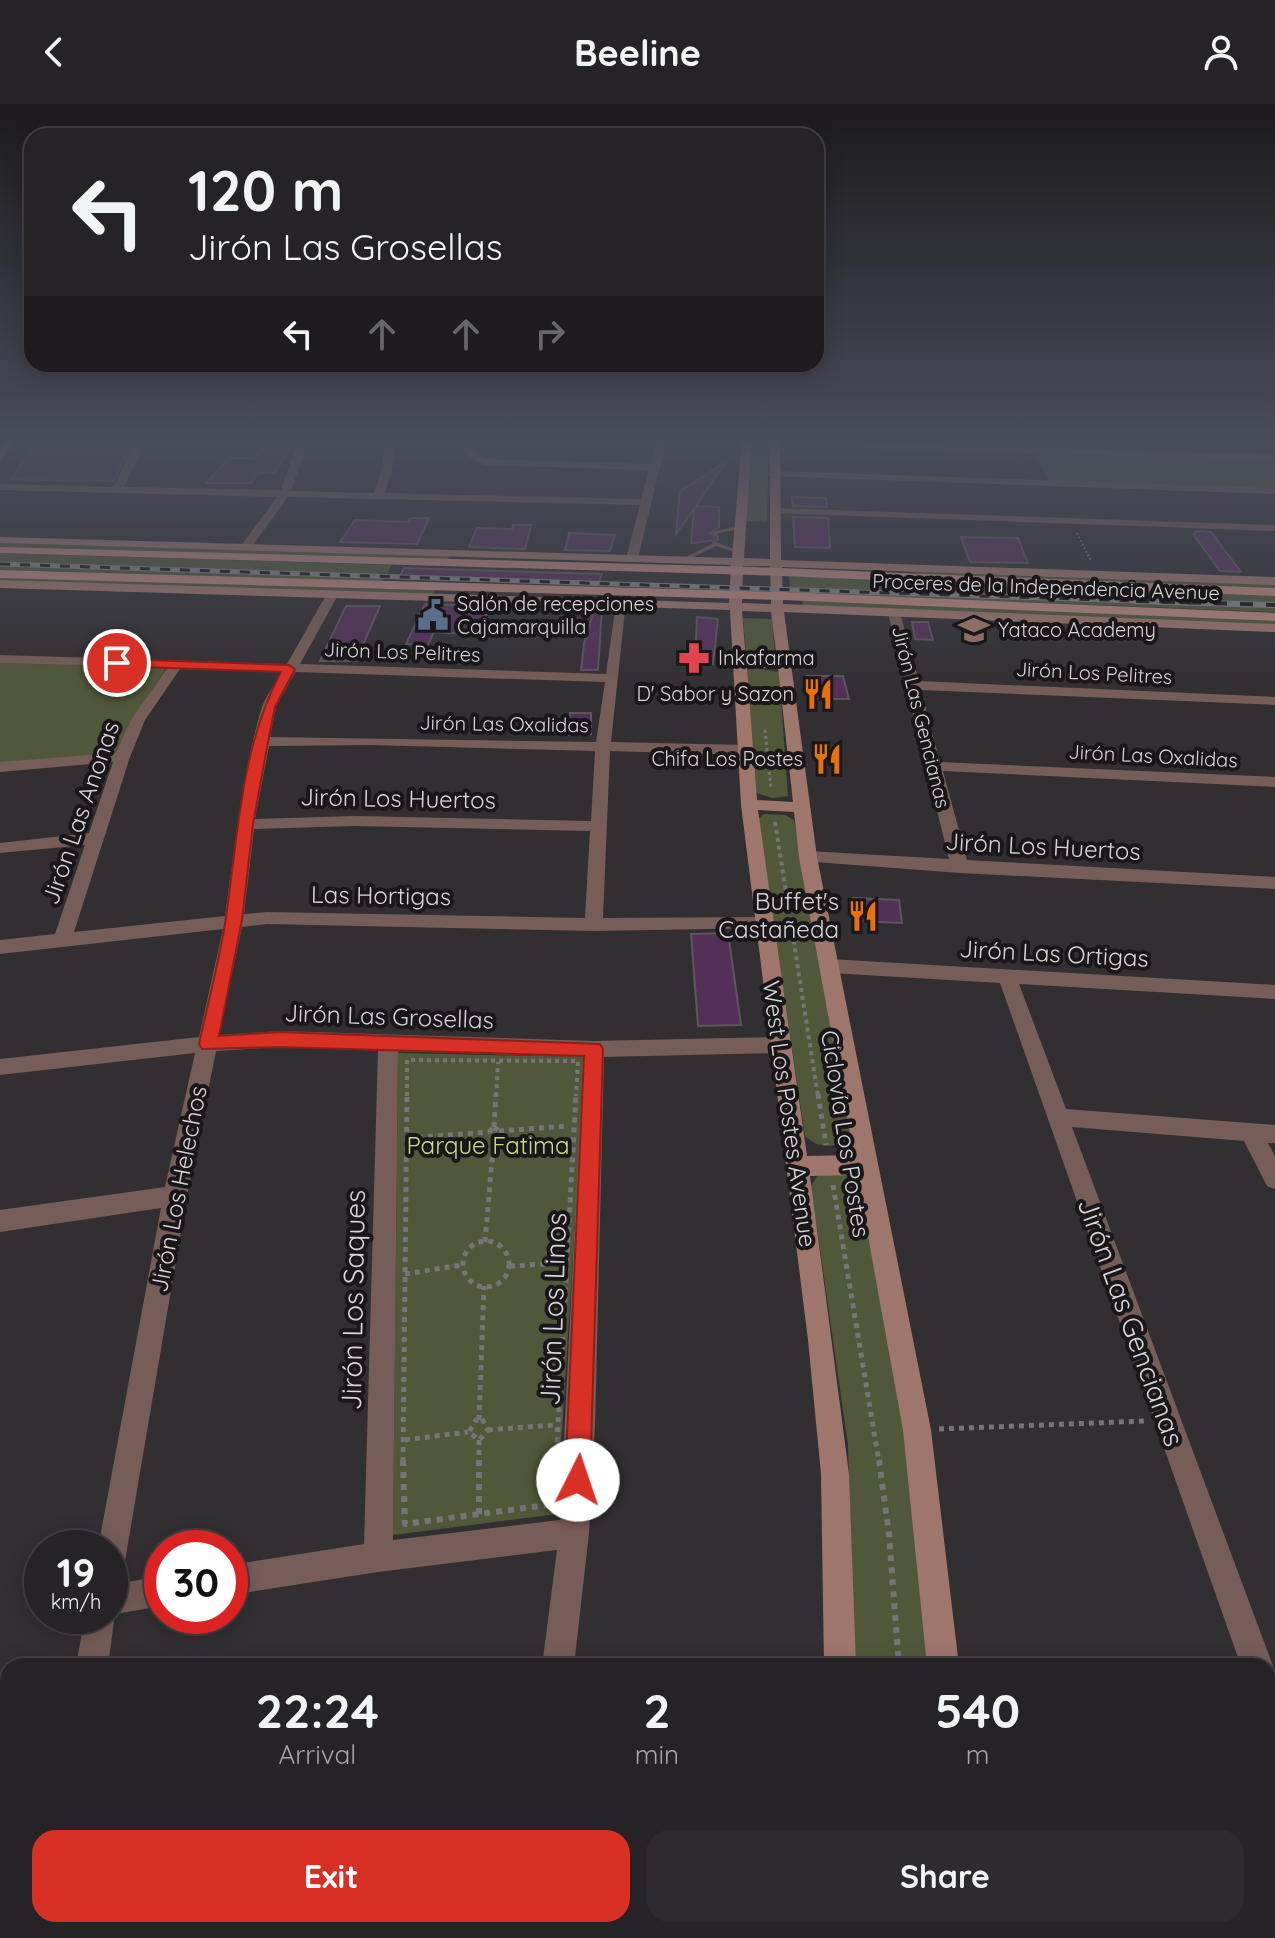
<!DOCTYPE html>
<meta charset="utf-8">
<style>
body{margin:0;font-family:Quicksand,sans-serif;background:#2e2b2e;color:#f1f3f6;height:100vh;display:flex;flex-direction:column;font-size:30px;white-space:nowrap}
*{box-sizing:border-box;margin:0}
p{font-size:26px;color:#a4a4a7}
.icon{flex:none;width:44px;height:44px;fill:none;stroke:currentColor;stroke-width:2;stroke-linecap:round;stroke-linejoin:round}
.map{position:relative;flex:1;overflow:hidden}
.side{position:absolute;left:0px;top:1554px;width:1276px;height:280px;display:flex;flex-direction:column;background:#262326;border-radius:24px 24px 0 0;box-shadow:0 4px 20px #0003,0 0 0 2px #424043}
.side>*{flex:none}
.hud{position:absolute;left:24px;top:24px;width:800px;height:244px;border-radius:24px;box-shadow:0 4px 20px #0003,0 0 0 2px #424043;background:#262326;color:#f1f3f6;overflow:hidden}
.speed{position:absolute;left:24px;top:1426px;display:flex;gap:16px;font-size:40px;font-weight:700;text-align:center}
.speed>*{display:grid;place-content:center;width:104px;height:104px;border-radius:50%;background:#262326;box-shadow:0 4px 20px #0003,0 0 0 2px #424043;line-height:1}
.speed small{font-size:20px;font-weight:400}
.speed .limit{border:12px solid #d22;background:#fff;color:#111}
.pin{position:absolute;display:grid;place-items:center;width:68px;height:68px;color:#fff;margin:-34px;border:4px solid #fff;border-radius:50%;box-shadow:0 2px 8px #0007}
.me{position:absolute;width:88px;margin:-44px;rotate:4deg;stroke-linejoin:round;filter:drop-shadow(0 0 6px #0008)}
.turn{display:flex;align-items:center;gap:28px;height:168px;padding:0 32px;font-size:36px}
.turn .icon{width:104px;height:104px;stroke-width:2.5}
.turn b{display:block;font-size:56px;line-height:68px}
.lanes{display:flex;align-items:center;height:76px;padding:0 32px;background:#0003;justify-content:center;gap:40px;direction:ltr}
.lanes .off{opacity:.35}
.eta{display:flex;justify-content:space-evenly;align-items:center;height:136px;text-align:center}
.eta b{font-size:48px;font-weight:700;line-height:56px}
.button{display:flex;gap:16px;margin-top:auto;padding:16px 32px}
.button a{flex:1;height:92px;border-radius:24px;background:#d93025;color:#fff;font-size:32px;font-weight:700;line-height:92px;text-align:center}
.button a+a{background:#2e2b2e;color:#f1f3f6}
header{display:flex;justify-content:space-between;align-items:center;height:104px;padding:0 32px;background:#262326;font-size:36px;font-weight:700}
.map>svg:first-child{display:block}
.green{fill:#51583a}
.building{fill:#543059;stroke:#5b575b;stroke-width:2}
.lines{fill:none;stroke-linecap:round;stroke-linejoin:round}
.path-far4{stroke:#767476;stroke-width:2;stroke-dasharray:2 2;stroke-linecap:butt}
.path-far3{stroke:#767476;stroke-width:3;stroke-dasharray:3 3;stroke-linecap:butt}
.path-far2{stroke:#767476;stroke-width:4;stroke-dasharray:4 4;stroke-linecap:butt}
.path-far1{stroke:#767476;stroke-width:5;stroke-dasharray:5 5;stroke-linecap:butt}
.path{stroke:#767476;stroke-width:6;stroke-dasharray:6 6;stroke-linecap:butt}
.lane{fill:#775d57;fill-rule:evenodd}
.street{fill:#775d57;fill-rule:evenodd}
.secondary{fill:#9f766c;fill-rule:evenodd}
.primary{fill:#bd887d;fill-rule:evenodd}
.rail-far1-casing{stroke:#858385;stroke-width:5}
.rail-casing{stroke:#858385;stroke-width:6}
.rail-far1{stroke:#191719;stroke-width:3;stroke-dasharray:10;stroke-linecap:butt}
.rail{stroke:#191719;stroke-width:4;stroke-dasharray:13;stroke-linecap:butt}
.route{fill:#d93025;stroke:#8d1f18;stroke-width:2}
.labels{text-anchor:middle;stroke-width:8;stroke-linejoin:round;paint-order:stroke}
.far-street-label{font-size:20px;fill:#d7d5d7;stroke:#191719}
.far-poi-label{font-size:20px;fill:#d7d5d7;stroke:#191719;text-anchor:start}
.street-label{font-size:24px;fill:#d7d5d7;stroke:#191719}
.poi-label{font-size:24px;fill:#d7d5d7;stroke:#191719;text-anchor:end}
.park-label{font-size:24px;fill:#c8db87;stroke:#191719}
.near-street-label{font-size:28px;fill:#d7d5d7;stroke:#191719}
</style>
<header><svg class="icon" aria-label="back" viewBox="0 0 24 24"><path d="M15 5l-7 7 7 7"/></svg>Beeline<svg class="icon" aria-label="person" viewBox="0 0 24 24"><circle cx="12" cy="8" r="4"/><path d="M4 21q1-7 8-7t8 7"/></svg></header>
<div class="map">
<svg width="1275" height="1834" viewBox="0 0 1275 1834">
<rect width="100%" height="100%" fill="#322f32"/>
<g class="green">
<polygon points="752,334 769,334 767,418 747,417 746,370"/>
<polygon points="1036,350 1275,357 1275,385 1050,378"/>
<polygon points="0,439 449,452 448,456 0,444"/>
<polygon points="0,449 392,461 383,477 0,466"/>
<polygon points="903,466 1275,480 1275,486 929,471"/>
<polygon points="789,472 1275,492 1275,508 790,489"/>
<polygon points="0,473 435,486 434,493 0,478"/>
<polygon points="802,496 1275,516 1275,521 803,502"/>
<polygon points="743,514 772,515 775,552 760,555 746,550"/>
<polygon points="0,559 166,564 137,609 116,650 0,659"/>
<polygon points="754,564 779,568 788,692 773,694 756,689 747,566"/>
<path d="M764,710L785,711L794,716L850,1028L848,1038C830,1043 819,1045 805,1032L758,715Z"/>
<polygon points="398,949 585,953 557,1410 393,1431"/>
<polygon points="850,1069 860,1077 908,1326 933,1562 855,1562 848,1341 811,1082 817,1072"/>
<polygon points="869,1826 952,1826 956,1834 869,1834"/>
</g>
<g class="building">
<polygon points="38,334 134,334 114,377 11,376"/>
<polygon points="262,344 290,344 275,369 258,369 251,379 207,379 228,354 255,354"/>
<polygon points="727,357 696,402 719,403 719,423 709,429 718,432 718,436 691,439 694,405 676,430 680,387"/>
<polygon points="792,393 826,394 827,403 793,402"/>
<polygon points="793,413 828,414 830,444 795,443"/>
<polygon points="410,414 429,414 417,440 340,438 355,416 408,418"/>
<polygon points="513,421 531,421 525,445 469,443 477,424 512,425"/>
<polygon points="1197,427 1211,428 1241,468 1220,467 1193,430"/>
<polygon points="569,429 615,431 610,447 565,446"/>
<polygon points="961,433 1018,434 1028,459 970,458"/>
<polygon points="404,464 602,470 598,480 399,474"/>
<polygon points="425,500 490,502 477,531 434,528 428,541 406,540"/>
<polygon points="346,502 380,502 356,557 320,557"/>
<polygon points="594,505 602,505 598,566 581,566 584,540"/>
<polygon points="697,513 718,515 713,560 695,559"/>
<polygon points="912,518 928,518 933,536 915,535"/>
<polygon points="807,572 843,572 849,595 812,595"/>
<polygon points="570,609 591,609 591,630 569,631"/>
<polygon points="853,794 899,796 902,819 855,817"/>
<polygon points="728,829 741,921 698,922 691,830"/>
</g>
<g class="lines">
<polyline class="path-far4" points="1077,429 1091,457"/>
<polyline class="path-far3" points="765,626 771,685"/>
<g class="path-far2">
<polyline points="775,718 818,992"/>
<polyline points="407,992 407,956 578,957 576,992"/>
<polyline points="496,992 498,958"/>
</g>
<g class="path-far1">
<polyline points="818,990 826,1041"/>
<polyline points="494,1023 496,990"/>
<polygon points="494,1023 499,1027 494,1032 489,1028"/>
<polyline points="499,1027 568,1022"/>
<polyline points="408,1034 489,1028"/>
<polyline points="833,1081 879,1358"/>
<circle cx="486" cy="1160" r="23"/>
<polyline points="485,1138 494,1032"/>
<polyline points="510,1162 563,1159"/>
<polyline points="405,1170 462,1161"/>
<polygon points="482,1315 488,1326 479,1336 469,1328 476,1316"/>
<polyline points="479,1316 484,1182"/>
<polyline points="939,1325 1146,1317"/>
<polyline points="488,1326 554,1321"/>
<polyline points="405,1336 468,1328"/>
<polyline points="479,1336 479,1358"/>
<polyline points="403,1358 407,990"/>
<polyline points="556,1358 576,990"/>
</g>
<g class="path">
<polyline points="403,1356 405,1420 554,1400 556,1356"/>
<polyline points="479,1356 479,1410"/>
<polyline points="879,1356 889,1430 899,1562"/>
<polyline points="920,1826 921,1834"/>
</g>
<g class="lane">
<polygon points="738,422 741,424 740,425 715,430 712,428"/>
<polygon points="712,438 716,438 740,447 737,449 716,442 687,456 682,455 712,440"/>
</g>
<g class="street">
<polygon points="137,334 147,334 124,383 281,386 299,334 309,334 291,387 374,389 382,365 385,334 395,334 392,365 385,389 641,395 649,366 484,361 466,351 458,334 468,334 473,347 486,355 651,360 656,339 618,334 667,334 638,454 632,458 626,454 640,401 288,393 250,445 246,446 240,443 277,393 0,386 0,380 114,383"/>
<polygon points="775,336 1275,351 1275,357 772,341"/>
<polygon points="773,367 1275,384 1275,390 769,372 768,370"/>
<polygon points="774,404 1275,421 1275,427 770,409 770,405"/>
<path d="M332,487L338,491L300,560L606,570L616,500L626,497L611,638L746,641L754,646L746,651L610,647L603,814L762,813L768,814L771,819L768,824L594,827L267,820L242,823L219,931L280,927L594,937L779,933L786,935L789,941L786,947L779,949L604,953L595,1322L589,1429L574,1562H542L557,1446L378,1468L230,1491V1461L364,1440L378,946L280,943L216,947L187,1092L125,1457L120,1467L110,1472V1444H98L161,1104L0,1128V1106L165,1083L195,949L0,971V955L199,933L223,825L0,850V836L55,830L85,741L0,749V739L89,729L113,658L0,668V658L116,649L131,616L167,564L0,559V551L287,560L326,491ZM180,565L282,568C275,580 265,593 261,606C242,671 235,744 225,812L74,828L130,653L145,616ZM295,568L605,578L596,638L270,633L276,603ZM371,641L595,647L591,717L355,712L255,715L269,642ZM355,722L590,727L585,814L267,808L244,810L254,725ZM398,947L583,953L560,1416L393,1436Z"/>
<polygon points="894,505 900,509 919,577 1275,593 1275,601 921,586 940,658 1275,673 1275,683 943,667 967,756 1275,773 1275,785 960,769 802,757 799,753 802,749 808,747 949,755 888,509"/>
<polygon points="830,855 1275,881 1275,895 1019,880 1066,1005 1275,1021 1275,1039 1268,1039 1275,1052 1275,1085 1267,1082 1244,1037 1072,1023 1273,1562 1268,1573 1268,1562 1241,1562 1000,879 830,869 820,862"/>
<polygon points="162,1472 162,1502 115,1510 108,1562 76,1562 85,1512 110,1512 110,1481"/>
<polygon points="1268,1575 1275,1578 1275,1627 1268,1624"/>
<polygon points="28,1826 64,1826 63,1834 27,1834"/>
<polygon points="186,1826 252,1826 249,1834 183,1834"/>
</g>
<g class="secondary">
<polygon points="9,334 19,334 0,356 0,346"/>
<path d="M742,334H752L744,454L770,455V334H780L781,456L1275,473V481L782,463L783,500L1275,520V528L784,508L817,753L931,1326L959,1562H927L903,1326L857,1071L810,1072L849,1370L856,1562H824L821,1370L808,1236L741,701L730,506L0,484V476L729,499L731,461L0,439V433L732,454ZM743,462H770L771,500L742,499ZM742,507L771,508L777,556H746ZM747,564H778L793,698L757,696ZM758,706L794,708L799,753L854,1051L807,1052Z"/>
<rect x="829" y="1826" width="36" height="8"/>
<polygon points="944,1826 982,1826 985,1834 947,1834"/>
</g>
<g class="primary">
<polygon points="0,443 754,463 1275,484 1275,492 754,471 0,449"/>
<polygon points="0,466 784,488 1275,509 1275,517 784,496 0,474"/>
</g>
<defs>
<polyline id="rail-far1" points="0,460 1198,499"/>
<polyline id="rail" points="1136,497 1275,501"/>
</defs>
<use href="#rail-far1" class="rail-far1-casing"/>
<use href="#rail" class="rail-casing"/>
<use href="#rail-far1" class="rail-far1"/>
<use href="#rail" class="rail"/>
</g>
<linearGradient id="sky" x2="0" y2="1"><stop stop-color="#1c1a1c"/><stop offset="0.57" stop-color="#494d5a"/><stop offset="1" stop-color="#494d5a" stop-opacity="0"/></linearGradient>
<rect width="1275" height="591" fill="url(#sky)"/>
<path class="route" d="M117,555L289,561L295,565L275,603L268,638L253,720L242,816L219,932L280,928L600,940L603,945L590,1376L587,1385L578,1389L569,1385L565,1376L584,952L280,943L202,945L199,940C208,898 220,855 226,813C238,731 241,642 281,568L113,562L111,559Z"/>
<defs>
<symbol id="civic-bare" viewBox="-9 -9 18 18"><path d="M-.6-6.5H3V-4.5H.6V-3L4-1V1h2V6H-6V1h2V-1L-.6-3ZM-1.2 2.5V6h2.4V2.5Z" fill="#5c6f8a" stroke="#191719" stroke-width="2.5" paint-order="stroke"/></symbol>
<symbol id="university-bare" viewBox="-9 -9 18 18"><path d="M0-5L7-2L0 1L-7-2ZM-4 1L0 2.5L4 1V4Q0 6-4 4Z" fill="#8d6e63" stroke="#191719" stroke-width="2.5" paint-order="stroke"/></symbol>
<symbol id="pharmacy-bare" viewBox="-9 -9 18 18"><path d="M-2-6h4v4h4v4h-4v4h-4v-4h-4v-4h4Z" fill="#e0444e" stroke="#191719" stroke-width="2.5" paint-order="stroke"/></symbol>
<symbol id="restaurant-bare" viewBox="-9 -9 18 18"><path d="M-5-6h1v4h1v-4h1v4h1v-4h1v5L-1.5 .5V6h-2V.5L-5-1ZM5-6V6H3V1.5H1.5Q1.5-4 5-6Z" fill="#e8710a" stroke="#191719" stroke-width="2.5" paint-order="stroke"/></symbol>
</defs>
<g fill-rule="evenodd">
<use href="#civic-bare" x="411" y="489" width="44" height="44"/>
<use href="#university-bare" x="952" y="504" width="44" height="44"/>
<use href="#pharmacy-bare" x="672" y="532" width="44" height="44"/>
<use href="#restaurant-bare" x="796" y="568" width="44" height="44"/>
<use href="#restaurant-bare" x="805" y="633" width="44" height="44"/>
<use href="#restaurant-bare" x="841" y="790" width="44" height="44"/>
</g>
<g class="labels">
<g class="far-street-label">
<text transform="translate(1046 483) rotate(2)" y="7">Proceres de la Independencia Avenue</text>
<text transform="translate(402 548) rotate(2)" y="7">Jirón Los Pelitres</text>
<text transform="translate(1094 569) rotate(3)" y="7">Jirón Los Pelitres</text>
<text transform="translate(921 613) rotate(76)" y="7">Jirón Las Gencianas</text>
<text transform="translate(504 620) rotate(1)" y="7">Jirón Las Oxalidas</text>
<text transform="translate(1153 652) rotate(3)" y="7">Jirón Las Oxalidas</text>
</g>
<g class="far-poi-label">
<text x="457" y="507">Salón de recepciones<tspan x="457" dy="23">Cajamarquilla</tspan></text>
<text x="998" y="533">Yataco Academy</text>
<text x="718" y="561">Inkafarma</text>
<text x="794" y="597" text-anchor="end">D' Sabor y Sazon</text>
<text x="803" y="662" text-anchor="end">Chifa Los Postes</text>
</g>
<g class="street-label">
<text transform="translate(398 695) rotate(1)" y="8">Jirón Los Huertos</text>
<text transform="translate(81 709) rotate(-71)" y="8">Jirón Las Anonas</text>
<text transform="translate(1043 743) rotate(3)" y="8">Jirón Los Huertos</text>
<text transform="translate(381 792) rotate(1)" y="8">Las Hortigas</text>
<text transform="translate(1054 850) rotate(3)" y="8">Jirón Las Ortigas</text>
<text transform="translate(389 913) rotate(2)" y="8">Jirón Las Grosellas</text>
<text transform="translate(789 1010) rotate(82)" y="8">West Los Postes Avenue</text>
<text transform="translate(845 1030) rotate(81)" y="8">Ciclovía Los Postes</text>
<text transform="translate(179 1085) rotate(-79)" y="8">Jirón Los Helechos</text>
</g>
<g class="poi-label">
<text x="839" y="806">Buffet's<tspan x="839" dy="28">Castañeda</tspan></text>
</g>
<g class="park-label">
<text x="488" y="1050">Parque Fatima</text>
</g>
<g class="near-street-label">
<text transform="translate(353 1196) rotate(-89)" y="10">Jirón Los Saques</text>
<text transform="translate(553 1205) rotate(-88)" y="10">Jirón Los Linos</text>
<text transform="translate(1131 1218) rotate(70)" y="10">Jirón Las Gencianas</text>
</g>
</g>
</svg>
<div class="speed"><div>19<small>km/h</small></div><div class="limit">30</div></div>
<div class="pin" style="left:117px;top:559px;background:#d93025"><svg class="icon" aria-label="arrive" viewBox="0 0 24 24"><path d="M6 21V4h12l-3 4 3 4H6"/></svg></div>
<svg class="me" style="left:578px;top:1376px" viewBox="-20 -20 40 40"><circle r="19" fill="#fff"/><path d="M0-13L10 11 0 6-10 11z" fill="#d93025"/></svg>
<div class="hud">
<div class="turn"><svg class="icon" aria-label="left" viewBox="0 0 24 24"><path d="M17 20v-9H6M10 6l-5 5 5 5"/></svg><div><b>120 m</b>Jirón Las Grosellas</div></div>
<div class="lanes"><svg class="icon" aria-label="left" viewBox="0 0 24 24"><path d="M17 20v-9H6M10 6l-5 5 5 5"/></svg><svg class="icon off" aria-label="ahead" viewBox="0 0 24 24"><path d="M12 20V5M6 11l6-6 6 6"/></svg><svg class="icon off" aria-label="ahead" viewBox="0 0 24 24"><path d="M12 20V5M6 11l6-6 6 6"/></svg><svg class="icon off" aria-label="right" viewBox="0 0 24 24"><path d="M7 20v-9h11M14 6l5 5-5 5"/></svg></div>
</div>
<section class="side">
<div class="eta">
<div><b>22:24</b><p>Arrival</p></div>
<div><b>2</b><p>min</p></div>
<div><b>540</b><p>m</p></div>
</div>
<div class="button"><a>Exit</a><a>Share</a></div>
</section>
</div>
